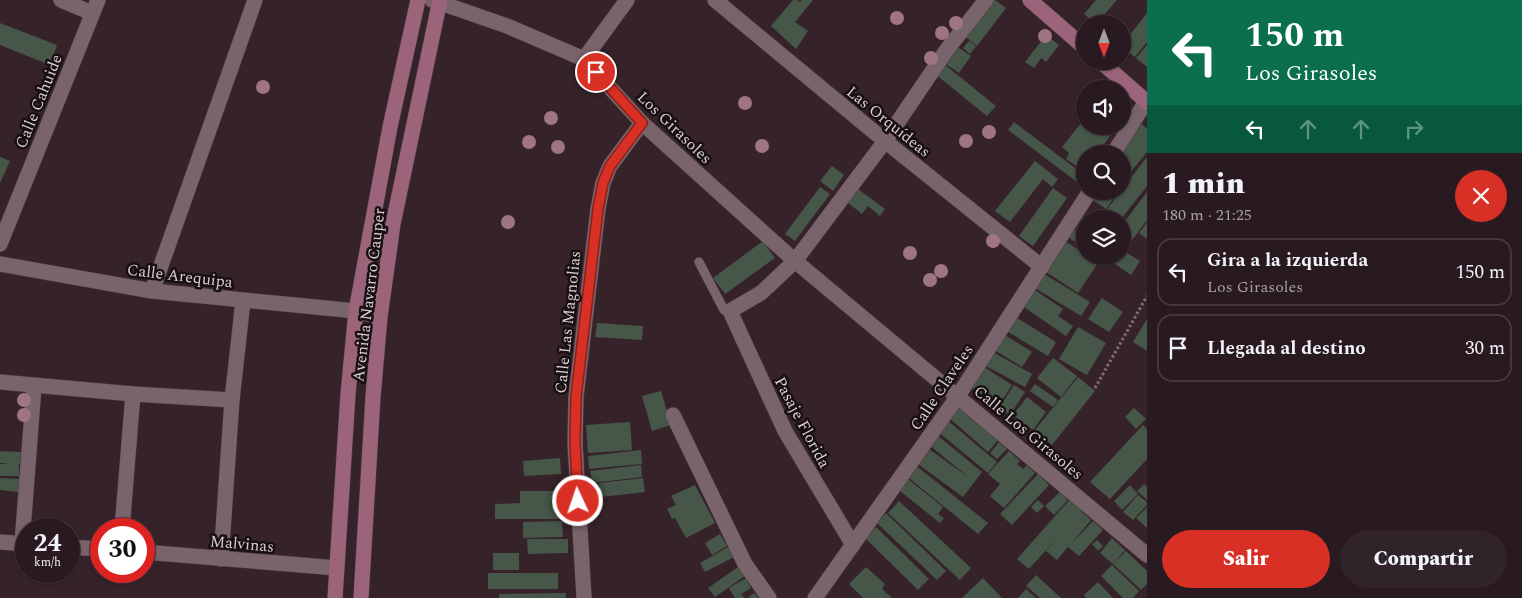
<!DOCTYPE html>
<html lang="es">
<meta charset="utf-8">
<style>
body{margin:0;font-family:Spectral,serif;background:#302329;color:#f1f3f6;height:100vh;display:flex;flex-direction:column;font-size:19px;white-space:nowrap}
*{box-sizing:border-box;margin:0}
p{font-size:16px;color:#a5a1a5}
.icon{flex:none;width:28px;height:28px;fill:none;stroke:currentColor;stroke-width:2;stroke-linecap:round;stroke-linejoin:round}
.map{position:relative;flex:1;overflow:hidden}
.drawer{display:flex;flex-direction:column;background:#281a20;width:375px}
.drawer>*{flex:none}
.hud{background:#0b6e4f;color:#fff;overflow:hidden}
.needle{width:32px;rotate:180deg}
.tools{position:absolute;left:1076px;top:15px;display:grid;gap:10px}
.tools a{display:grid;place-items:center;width:55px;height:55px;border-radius:50%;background:#281a20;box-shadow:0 1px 4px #0004,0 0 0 1px #44383e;font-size:25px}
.speed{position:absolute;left:15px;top:518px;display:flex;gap:10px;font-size:25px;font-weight:700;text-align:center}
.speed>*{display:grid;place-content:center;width:65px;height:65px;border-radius:50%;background:#281a20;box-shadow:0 1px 4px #0004,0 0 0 1px #44383e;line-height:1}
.speed small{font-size:12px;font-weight:400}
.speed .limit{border:8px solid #d22;background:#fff;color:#111}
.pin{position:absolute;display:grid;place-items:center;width:42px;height:42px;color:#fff;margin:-21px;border:2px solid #fff;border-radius:50%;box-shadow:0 1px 5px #0007}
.me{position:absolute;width:55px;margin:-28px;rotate:357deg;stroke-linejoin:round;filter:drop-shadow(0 0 4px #0008)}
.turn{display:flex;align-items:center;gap:18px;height:105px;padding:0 15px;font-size:22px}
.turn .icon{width:65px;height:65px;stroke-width:2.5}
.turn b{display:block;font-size:35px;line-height:42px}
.lanes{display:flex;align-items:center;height:48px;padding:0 15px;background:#0003;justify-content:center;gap:25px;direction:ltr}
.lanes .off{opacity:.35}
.round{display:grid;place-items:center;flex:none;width:52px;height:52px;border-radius:26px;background:#302329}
.summary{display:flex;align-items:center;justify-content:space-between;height:85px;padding:0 15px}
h1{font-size:30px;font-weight:800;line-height:38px}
.cta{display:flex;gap:10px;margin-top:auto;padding:10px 15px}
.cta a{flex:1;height:58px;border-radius:30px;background:#d93025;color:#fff;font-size:20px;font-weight:800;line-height:58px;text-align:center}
.cta a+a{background:#302329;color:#f1f3f6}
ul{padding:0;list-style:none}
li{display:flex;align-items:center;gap:15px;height:68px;margin:0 10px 8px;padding:0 5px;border:2px solid #44383e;border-radius:15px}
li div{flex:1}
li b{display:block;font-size:19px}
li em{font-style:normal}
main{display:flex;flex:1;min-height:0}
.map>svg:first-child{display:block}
.building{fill:#465648}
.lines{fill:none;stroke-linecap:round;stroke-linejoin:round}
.lane-casing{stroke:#4f3f44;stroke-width:10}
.street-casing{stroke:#4f3f44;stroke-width:16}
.secondary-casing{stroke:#4f3f44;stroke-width:16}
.path{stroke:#7f6f75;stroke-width:3;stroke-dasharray:2.5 2.5;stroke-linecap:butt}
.lane{stroke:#7a646b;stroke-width:9}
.street{stroke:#7a646b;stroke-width:15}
.secondary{stroke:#9b647a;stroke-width:15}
.tree{fill:#9f7483}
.route-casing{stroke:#8d1f18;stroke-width:12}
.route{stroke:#d93025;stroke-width:9}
.labels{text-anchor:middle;stroke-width:5;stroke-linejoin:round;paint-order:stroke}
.street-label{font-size:16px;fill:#dccfd3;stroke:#180f12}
</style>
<main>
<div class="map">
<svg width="1147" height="598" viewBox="0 0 1147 598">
<rect width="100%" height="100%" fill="#36232a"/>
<g class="building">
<polygon points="793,0 797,0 800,2 802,0 813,0 795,22 808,31 796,49 771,26"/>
<polygon points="990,0 995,0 1006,8 977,46 963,35"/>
<polygon points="1096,0 1117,0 1096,24 1084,14"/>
<polygon points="1147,13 1147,42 1135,57 1122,47 1122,45"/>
<polygon points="0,23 57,45 50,65 0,45"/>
<polygon points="1046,35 1059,45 1046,62 1041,58 1034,68 1025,62"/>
<polygon points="969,41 976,46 970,54 963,48"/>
<polygon points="1147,45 1147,67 1136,58"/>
<polygon points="956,46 971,56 959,73 944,63"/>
<polygon points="944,64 996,106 987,116 935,74"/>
<polygon points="1085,118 1085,126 1117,126 1097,154 1085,154 1084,171 1066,159 1069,153 1062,147"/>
<polygon points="1014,122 1083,174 1077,182 1008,130"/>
<polygon points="1142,124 1147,129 1147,152 1125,179 1122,177 1122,154 1118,154"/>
<polygon points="0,157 10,161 0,183"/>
<polygon points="1147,157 1147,186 1121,219 1112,219 1104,213 1121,191 1122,191 1122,189"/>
<polygon points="1035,161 1058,179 1052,187 1043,179 1010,222 995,211"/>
<polygon points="832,166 844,175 833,191 820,181"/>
<polygon points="820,187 830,194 795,241 785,234"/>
<polygon points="1053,188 1067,198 1033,246 1019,236"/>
<polygon points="858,189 885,209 880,216 868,206 862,214 847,202"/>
<polygon points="1095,191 1119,191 1106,209 1090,198"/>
<polygon points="1147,192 1147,220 1124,251 1140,261 1131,275 1115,264 1120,256 1122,256 1122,225"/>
<polygon points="1082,220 1085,222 1085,233 1077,227"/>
<polygon points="1147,222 1147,239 1139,233"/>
<polygon points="1071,228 1085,237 1085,248 1066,236"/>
<polygon points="1062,239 1098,263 1078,293 1043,270"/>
<polygon points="763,241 775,258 725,294 713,278"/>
<polygon points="1104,256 1120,256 1114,264"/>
<polygon points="1041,272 1090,302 1081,316 1033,287"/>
<polygon points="1032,288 1063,309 1058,316 1073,326 1066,336 1021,305"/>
<polygon points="1102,298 1123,312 1109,332 1088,319"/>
<polygon points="1014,316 1056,342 1048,356 1005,330"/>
<polygon points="1147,319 1147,351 1133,342"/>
<polygon points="597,323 643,326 642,340 595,337"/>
<polygon points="1078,327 1106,343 1087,375 1059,359"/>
<polygon points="1003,334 1032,352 1022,367 993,349"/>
<polygon points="991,351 1032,374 1025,387 984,365"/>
<polygon points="1053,358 1077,376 1061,397 1037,378"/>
<polygon points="981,365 1012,385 999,405 973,389 973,378"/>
<polygon points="1078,377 1095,391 1052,445 1034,431"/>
<polygon points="1035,384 1058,400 1053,407 1030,391"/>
<polygon points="1014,385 1025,392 1010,415 999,408"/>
<polygon points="661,391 671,425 652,431 642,396"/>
<polygon points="1027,397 1046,412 1033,430 1013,415"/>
<polygon points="960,404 999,439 988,452 948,417"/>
<polygon points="1134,408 1146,419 1136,429 1125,417"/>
<polygon points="947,420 997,462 988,473 937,431"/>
<polygon points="630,422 632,450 588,453 586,425"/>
<polygon points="1143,425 1147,429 1147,459 1110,499 1090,482"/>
<polygon points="937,435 982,472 963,497 918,464 929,449 971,479 929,445"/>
<polygon points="999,442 1007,449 997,459 990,453"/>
<polygon points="641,450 642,464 589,469 588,456"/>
<polygon points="0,451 21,452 20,464 19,464 19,476 0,476 0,464 10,463 0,463"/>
<polygon points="1009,451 1020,461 1017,464 1023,469 1027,465 1035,473 1004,508 990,496 1000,484 988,474"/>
<polygon points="560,458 561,474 524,476 523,461"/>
<polygon points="914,464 988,523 978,534 905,475"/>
<polygon points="641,465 642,477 592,483 590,471"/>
<polygon points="1038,474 1049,485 1012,525 1000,514"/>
<polygon points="904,476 943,507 938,514 944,518 940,523 895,487"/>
<polygon points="0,478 20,479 19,492 0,490"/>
<polygon points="643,478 645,492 601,497 599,483"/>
<polygon points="1144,484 1147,487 1147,500 1137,491"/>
<polygon points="695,485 715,523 686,538 675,518 672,519 667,509 676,505 671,496"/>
<polygon points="1130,485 1138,494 1122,510 1114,501"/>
<polygon points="520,491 563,491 563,503 567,504 567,519 495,519 495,504 520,503"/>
<polygon points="1060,492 1068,500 1054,515 1045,506"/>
<polygon points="1138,495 1147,502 1147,505 1133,520 1123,512"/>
<polygon points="1072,497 1084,508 1081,511 1091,520 1070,545 1093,521 1103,530 1079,556 1068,547 1057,560 1046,551 1057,538 1029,569 1017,559"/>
<polygon points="1038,500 1044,506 1037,513 1031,507"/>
<polygon points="899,501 971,568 960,580 888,513"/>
<polygon points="1147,507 1147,528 1136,518"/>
<polygon points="886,513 946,571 937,580 877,523"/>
<polygon points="562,521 563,537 523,538 523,522"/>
<polygon points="876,527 929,579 918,590 865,538"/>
<polygon points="720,534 727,546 712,555 705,543"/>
<polygon points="1112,538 1125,550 1113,564 1100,553"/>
<polygon points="527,539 568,539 568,553 528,554"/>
<polygon points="1097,540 1103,546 1098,551 1092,544"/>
<polygon points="728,547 734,557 705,572 700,563"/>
<polygon points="1126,551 1147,571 1147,584 1141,590 1113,564"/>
<rect x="493" y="553" width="26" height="17"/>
<polygon points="1112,565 1139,591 1133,598 1123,598 1101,576"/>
<polygon points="738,567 745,576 715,597 708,588"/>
<polygon points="866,567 885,584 882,589 892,598 863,598 849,584"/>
<rect x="488" y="573" width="70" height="16"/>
<polygon points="1036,575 1061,598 1040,598 1026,586"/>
<polygon points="746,578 751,588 741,594 745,598 735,598 729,588"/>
<polygon points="983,578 1002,598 962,598"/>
<polygon points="1098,582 1113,598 1086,598 1084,595"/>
<polygon points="1026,589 1036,598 1018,598"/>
<polygon points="566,593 566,598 499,598 499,594"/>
<polygon points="754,593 759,598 748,598"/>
</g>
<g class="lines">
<defs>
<polyline id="lane" points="699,262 724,310 730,311"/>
<g id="street">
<polyline points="61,0 92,13"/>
<polyline points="432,0 507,26 584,59 642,123 795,261 1147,555"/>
<polyline points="715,0 885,141 1042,267"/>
<polyline points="584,59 627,0"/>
<polyline points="1113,154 1147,100"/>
<polyline points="0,244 98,0"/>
<polyline points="0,264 152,291 356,311 380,317"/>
<polyline points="152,291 255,0"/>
<polyline points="0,382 133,394 232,400"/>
<polyline points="673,415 745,564 769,598"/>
<polyline points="122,529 133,394"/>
<polyline points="0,542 26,544"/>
<polyline points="22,544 34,386"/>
<polyline points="853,545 785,431 730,311 761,293 795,261 885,141 948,48 986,0"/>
<polyline points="69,547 101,549"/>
<polyline points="144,552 337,568"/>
<polyline points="221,559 232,400 243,301"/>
<polyline points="584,598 575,443 576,397 598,209 603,183 610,166 642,123"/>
<polyline points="815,598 958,396 1090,191"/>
</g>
<g id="secondary">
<polyline points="1030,0 1085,48"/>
<polyline points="1100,61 1147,102"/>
<polyline points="335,598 348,394 356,311 390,127 418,0"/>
<polyline points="361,598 373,397 380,317 393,224 440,0"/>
</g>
</defs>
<use href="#lane" class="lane-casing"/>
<use href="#street" class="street-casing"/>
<use href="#secondary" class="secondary-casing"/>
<polyline class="path" points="1095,388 1147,296"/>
<use href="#lane" class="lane"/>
<use href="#street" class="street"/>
<use href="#secondary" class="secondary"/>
</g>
<g class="tree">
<circle cx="897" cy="18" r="7"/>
<circle cx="956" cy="23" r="7"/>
<circle cx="942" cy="33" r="7"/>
<circle cx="1045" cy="36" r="7"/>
<circle cx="931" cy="58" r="7"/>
<circle cx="263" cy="87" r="7"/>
<circle cx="745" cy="103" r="7"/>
<circle cx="551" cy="118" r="7"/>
<circle cx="989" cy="132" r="7"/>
<circle cx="966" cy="141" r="7"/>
<circle cx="529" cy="142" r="7"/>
<circle cx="762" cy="146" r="7"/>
<circle cx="558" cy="147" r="7"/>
<circle cx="508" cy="222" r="7"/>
<circle cx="993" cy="241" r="7"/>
<circle cx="910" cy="253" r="7"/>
<circle cx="941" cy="271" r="7"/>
<circle cx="930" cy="280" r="7"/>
<circle cx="24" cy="400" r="7"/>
<circle cx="24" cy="415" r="7"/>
</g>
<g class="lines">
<defs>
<polyline id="route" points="578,501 575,443 576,397 598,209 603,183 610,166 642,123 596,72"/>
</defs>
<use href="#route" class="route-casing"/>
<use href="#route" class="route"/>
</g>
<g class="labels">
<g class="street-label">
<text transform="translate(38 101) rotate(-68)" y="6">Calle Cahuide</text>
<text transform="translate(889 121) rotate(39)" y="6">Las Orquídeas</text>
<text transform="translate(675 127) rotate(44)" y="6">Los Girasoles</text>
<text transform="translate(180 275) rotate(7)" y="6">Calle Arequipa</text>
<text transform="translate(368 295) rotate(-83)" y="6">Avenida Navarro Cauper</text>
<text transform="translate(567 322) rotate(-84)" y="6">Calle Las Magnolias</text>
<text transform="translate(941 387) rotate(-56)" y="6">Calle Claveles</text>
<text transform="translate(803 422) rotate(62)" y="6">Pasaje Florida</text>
<text transform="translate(1029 432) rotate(40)" y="6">Calle Los Girasoles</text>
<text transform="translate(242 543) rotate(5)" y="6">Malvinas</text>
</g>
</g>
</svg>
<div class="tools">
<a><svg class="needle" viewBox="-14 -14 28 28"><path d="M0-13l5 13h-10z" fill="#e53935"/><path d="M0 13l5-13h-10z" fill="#a5a1a5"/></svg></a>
<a><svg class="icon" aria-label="sound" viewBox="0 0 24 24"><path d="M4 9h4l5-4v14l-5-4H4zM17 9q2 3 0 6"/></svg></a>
<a><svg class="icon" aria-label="search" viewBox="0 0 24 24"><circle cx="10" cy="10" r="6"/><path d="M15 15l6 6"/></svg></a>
<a><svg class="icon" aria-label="layers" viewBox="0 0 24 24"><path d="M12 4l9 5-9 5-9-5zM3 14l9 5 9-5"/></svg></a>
</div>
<div class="speed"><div>24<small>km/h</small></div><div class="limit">30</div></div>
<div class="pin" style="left:596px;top:72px;background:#d93025"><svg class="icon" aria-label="arrive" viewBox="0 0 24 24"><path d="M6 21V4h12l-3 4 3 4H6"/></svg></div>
<svg class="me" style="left:578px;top:501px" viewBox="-20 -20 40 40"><circle r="17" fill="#d93025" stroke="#fff" stroke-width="3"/><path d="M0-11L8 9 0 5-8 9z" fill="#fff"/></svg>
</div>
<section class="drawer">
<div class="hud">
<div class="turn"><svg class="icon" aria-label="left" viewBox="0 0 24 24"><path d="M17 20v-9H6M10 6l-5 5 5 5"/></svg><div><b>150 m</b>Los Girasoles</div></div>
<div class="lanes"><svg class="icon" aria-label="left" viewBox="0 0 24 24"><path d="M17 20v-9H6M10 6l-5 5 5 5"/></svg><svg class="icon off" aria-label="ahead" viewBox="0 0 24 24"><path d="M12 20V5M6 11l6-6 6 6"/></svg><svg class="icon off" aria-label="ahead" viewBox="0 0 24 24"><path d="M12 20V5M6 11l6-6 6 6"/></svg><svg class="icon off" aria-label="right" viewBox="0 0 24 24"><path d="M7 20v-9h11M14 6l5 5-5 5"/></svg></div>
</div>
<div class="summary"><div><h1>1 min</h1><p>180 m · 21:25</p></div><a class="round" style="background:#d93025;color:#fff"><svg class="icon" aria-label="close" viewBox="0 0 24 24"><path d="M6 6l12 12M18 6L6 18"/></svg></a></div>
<ul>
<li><svg class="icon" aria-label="left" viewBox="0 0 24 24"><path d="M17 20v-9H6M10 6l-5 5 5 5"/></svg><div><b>Gira a la izquierda</b><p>Los Girasoles</p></div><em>150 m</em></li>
<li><svg class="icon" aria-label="arrive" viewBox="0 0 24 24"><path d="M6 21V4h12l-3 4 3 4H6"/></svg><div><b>Llegada al destino</b></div><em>30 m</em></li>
</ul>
<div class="cta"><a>Salir</a><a>Compartir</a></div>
</section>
</main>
